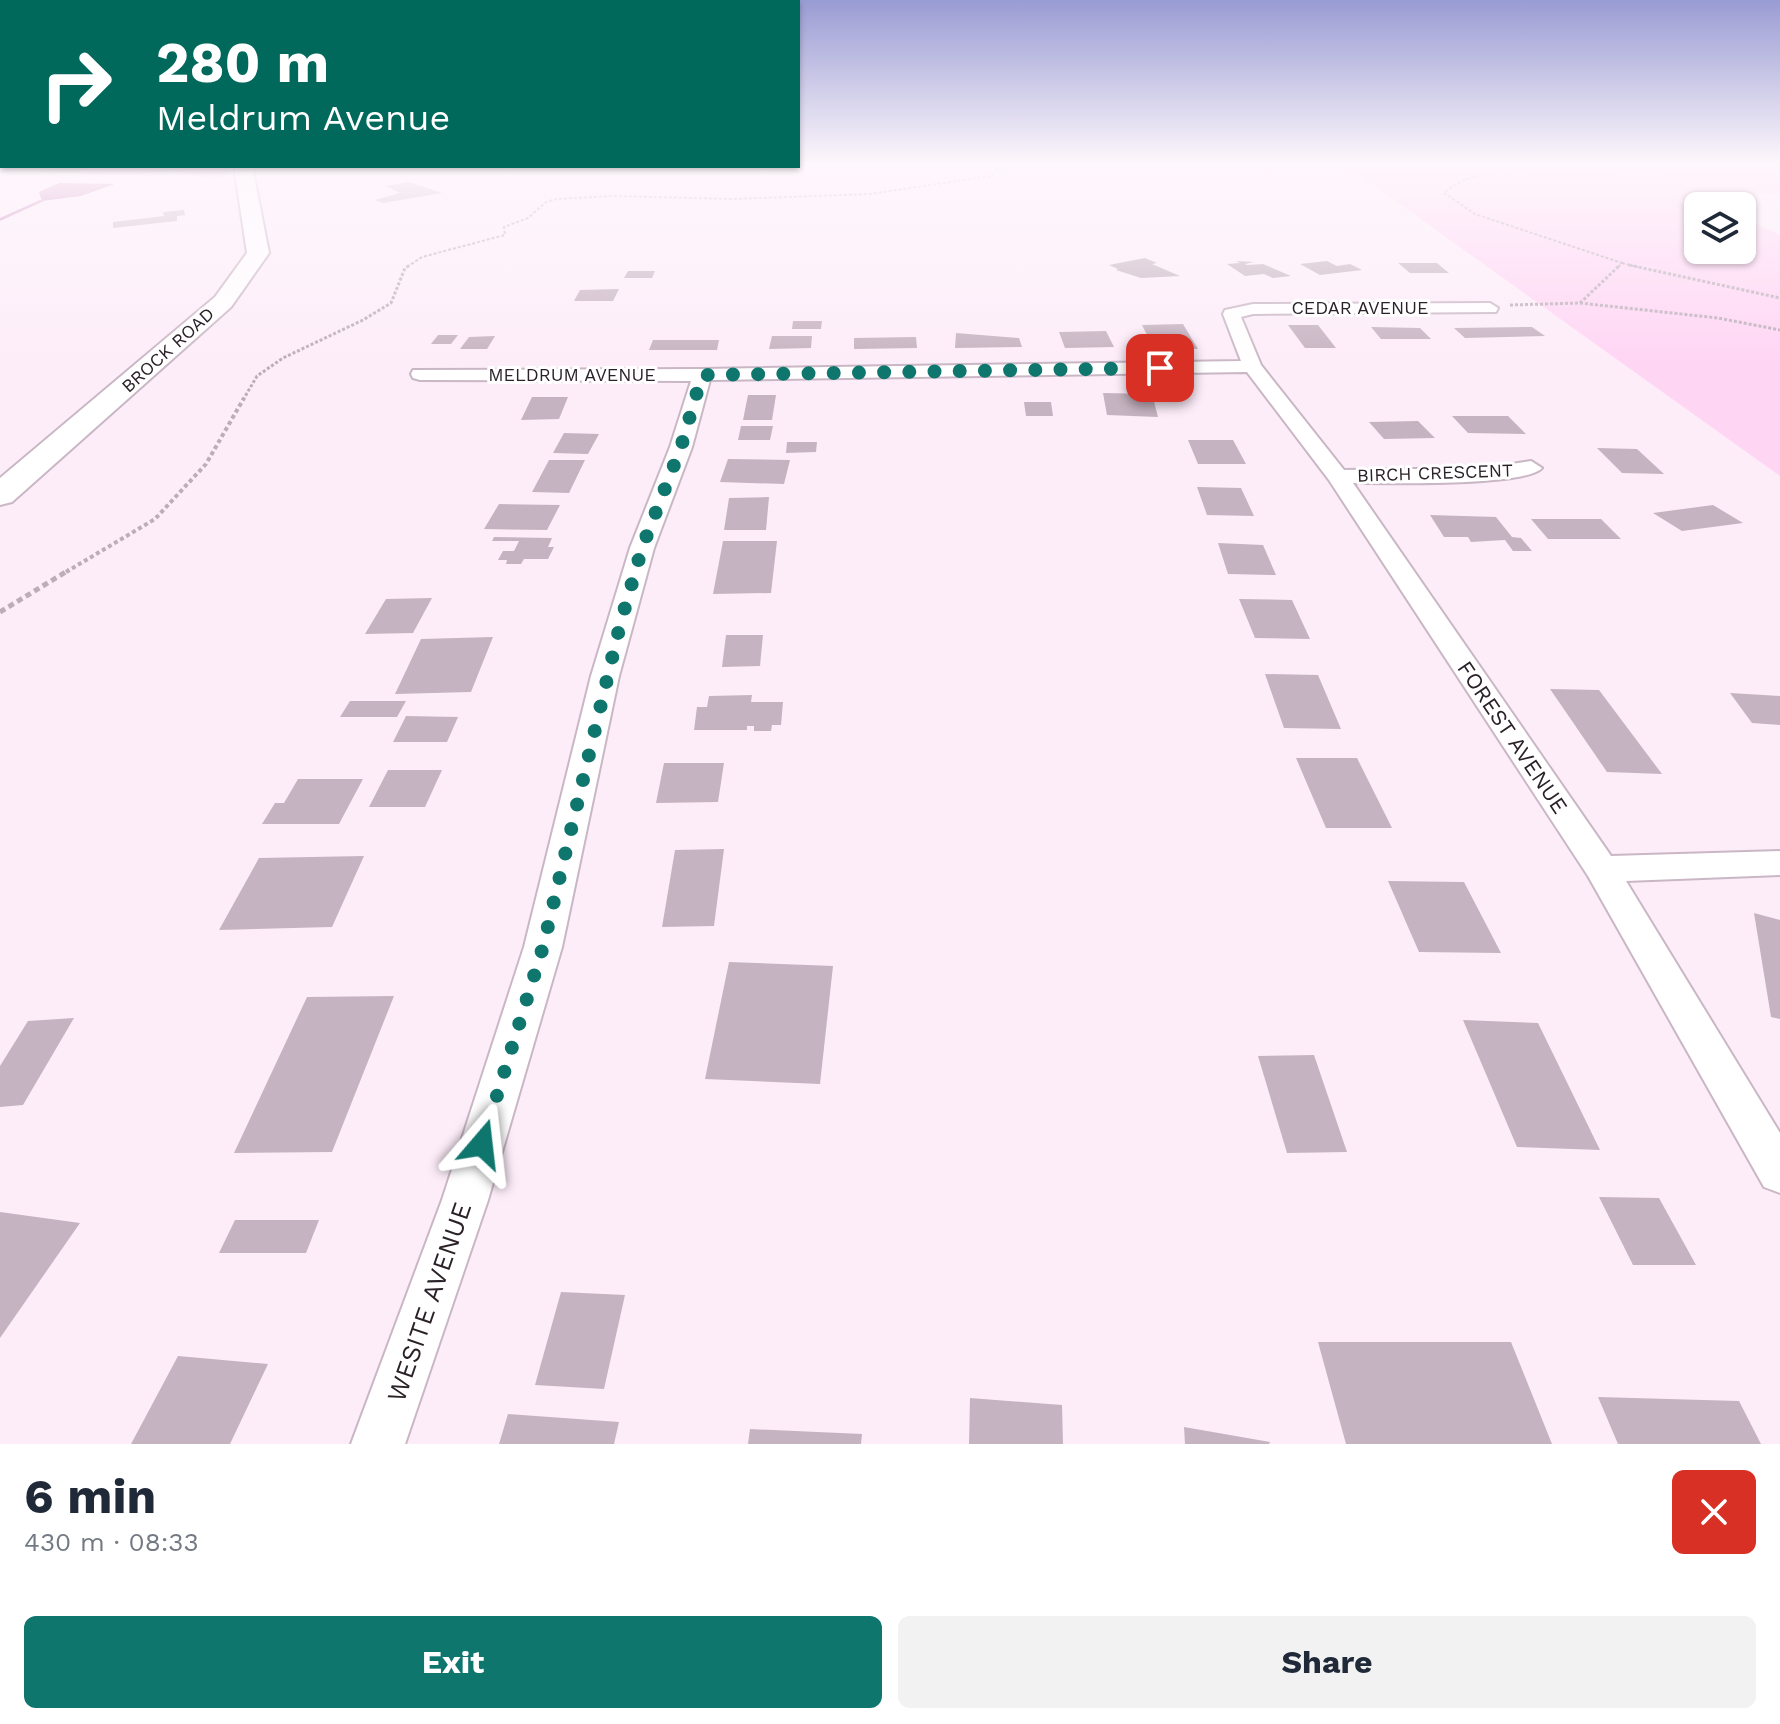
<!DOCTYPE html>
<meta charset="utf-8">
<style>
body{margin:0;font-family:"Work Sans",sans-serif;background:#f2f2f3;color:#1f2937;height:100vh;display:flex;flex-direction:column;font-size:30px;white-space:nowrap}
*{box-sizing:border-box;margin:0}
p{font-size:26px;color:#747a83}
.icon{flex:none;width:44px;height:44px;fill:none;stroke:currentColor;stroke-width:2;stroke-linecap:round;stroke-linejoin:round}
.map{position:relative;height:1444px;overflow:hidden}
.side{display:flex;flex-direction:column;background:#fff;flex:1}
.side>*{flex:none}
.top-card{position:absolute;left:0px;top:0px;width:800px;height:168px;box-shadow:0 2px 6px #0004;background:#00695c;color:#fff;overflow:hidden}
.buttons{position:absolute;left:1684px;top:192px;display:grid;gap:16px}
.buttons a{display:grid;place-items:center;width:72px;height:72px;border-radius:12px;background:#fff;box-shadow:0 2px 6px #0004;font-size:40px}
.pin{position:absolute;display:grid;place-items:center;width:68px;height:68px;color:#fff;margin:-34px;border-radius:16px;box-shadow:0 4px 12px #0006}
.me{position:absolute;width:88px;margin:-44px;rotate:17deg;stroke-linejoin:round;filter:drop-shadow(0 0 6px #0008)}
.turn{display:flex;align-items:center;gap:28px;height:168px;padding:0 24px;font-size:36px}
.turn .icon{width:104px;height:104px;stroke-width:2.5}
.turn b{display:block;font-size:56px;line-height:68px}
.round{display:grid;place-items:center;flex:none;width:84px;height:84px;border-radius:12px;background:#f2f2f3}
.overview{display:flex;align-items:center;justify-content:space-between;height:136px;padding:0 24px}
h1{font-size:48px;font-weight:700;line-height:60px}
.cta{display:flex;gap:16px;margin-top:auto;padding:16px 24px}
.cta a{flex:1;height:92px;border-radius:12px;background:#0f766e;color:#fff;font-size:32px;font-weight:700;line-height:92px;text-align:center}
.cta a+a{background:#f2f2f3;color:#1f2937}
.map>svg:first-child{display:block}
.green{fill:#ffd5f4}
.water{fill:#c377b3}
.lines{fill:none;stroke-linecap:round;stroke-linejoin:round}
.stream{fill:#c377b3;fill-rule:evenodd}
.building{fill:#c6b3c1}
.minor-casing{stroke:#cab7c5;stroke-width:4}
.secondary-casing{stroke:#cab7c5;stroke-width:4}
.path-far3{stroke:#bbaeb8;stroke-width:2;stroke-dasharray:3 2;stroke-linecap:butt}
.path-far2{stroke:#bbaeb8;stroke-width:3;stroke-dasharray:3 2;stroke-linecap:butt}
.path-far1{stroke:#bbaeb8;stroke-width:4;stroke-dasharray:4 3;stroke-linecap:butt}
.path{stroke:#bbaeb8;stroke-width:5;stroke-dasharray:6 4;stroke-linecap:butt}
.minor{fill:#fff;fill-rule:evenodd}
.secondary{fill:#fff;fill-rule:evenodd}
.route{stroke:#0f766e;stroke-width:14;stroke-dasharray:0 25.2}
.labels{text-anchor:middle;stroke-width:6;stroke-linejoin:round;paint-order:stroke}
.far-street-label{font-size:18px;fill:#2a2228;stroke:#fff}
.street-label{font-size:22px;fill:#2a2228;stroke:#fff}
.near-street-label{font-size:26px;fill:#2a2228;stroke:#fff}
</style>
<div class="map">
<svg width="1780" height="1444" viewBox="0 0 1780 1444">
<rect width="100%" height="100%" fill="#fdedf9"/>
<g class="green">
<polygon points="1341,162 1780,162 1780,193 1696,195 1718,206 1698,206 1698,250 1742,250 1742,217 1780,235 1780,476"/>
<polygon points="97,166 225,166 230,170 223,177 213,181 175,170 129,175 89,174 86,169"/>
</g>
<polygon class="water" points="59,183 115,184 81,196 42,201 39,192"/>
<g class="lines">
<polygon class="stream" points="40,200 44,201 0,221 0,218"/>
</g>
<g class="building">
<polygon points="61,166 95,166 75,173 39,172"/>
<polygon points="409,182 442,193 383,203 375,200 400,193 386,186"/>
<polygon points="184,210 185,215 177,216 177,221 113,228 113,222 164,216 163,212"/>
<polygon points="1145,258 1157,263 1152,264 1180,276 1141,278 1116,270 1118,269 1109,265"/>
<polygon points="1236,261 1254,262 1245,264 1247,265 1263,264 1291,276 1273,278 1264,274 1245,276 1227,264 1240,263"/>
<polygon points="1327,261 1337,266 1350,264 1362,270 1320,275 1300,264"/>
<polygon points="1398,263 1437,263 1449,273 1410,273"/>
<polygon points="628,271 655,271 652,278 624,278"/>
<polygon points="619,289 613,301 574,301 580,290"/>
<polygon points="793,321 822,321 821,329 792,329"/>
<polygon points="1183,324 1198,349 1154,349 1142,325"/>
<polygon points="1288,325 1318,325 1336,348 1305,348"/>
<polygon points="1371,327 1420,328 1431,339 1381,339"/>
<polygon points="1532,327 1545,336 1465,338 1454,328"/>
<polygon points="1106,331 1114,347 1065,348 1059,332"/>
<polygon points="956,333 1019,338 1022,347 955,348"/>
<polygon points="438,335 458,335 451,344 431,344"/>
<polygon points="495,336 487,349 460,349 469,337"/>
<polygon points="772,336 812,336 811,348 769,349"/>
<polygon points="916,337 917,348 854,349 854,338"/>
<polygon points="653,340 719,340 717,350 649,350"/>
<polygon points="1103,393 1152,394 1158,417 1107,415"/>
<polygon points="748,395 776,395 772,420 743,420"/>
<polygon points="532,397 568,397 559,419 521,420"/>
<polygon points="1024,402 1051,402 1053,416 1026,416"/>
<polygon points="1452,416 1508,416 1526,434 1468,433"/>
<polygon points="1418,421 1435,438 1384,439 1369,422"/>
<polygon points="741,426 773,426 770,440 738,440"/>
<polygon points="564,433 599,434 588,454 553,453"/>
<polygon points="1188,440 1233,440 1246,464 1198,464"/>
<polygon points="787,442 817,442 816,452 786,453"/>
<polygon points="1597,448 1637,449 1664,474 1622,473"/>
<polygon points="728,459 790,460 784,484 720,482"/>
<polygon points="549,460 585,460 569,493 532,492"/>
<polygon points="1197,487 1241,488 1254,516 1207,515"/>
<polygon points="769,497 766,530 724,530 729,498"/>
<polygon points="499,504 560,505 547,530 484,529"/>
<polygon points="1713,505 1743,523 1682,531 1653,513"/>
<polygon points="1430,515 1496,517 1512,537 1521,538 1532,551 1513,551 1505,540 1471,542 1468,537 1444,537"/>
<polygon points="1531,519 1601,519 1621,539 1548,539"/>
<polygon points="494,537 552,538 548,547 554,547 548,559 524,559 521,564 506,564 507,560 498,560 503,551 514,551 519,541 492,541"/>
<polygon points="723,541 777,541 771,593 713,594"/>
<polygon points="1218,543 1263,545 1276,575 1228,574"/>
<polygon points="432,598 413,633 365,634 386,599"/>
<polygon points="1239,599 1292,600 1310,639 1255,638"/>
<polygon points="726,635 763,635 760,666 722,667"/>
<polygon points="493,637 471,692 395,694 421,639"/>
<polygon points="1265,674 1318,675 1341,729 1284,728"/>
<polygon points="1550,689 1599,690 1662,774 1607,772"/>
<polygon points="1730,693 1780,696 1780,725 1752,723"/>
<polygon points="752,695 751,702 783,702 781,725 772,725 771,731 754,731 754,726 747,726 747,730 694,730 697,707 707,707 709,696"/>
<polygon points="350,701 406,701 397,717 340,717"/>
<polygon points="406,716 458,717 447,742 393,742"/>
<polygon points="1296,758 1357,758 1392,828 1326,828"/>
<polygon points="664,763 724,763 718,802 656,803"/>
<polygon points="388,770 442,770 425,807 369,807"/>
<polygon points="298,779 363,779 339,824 262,824 275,803 284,803"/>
<polygon points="724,849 714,926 662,927 675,850"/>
<polygon points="364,856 332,927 219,930 259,858"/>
<polygon points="1388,881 1464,882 1501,953 1419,952"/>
<polygon points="1754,913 1780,920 1780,1019 1771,1017"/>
<polygon points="729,962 833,966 820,1084 705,1079"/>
<polygon points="394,996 332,1152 234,1153 307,997"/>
<polygon points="74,1018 23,1105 0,1107 0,1066 28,1021"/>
<polygon points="1463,1020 1538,1023 1600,1150 1517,1147"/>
<polygon points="1314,1055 1347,1152 1287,1153 1258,1056"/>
<polygon points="1599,1197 1659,1198 1696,1265 1633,1265"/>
<polygon points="0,1212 80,1223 0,1338"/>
<polygon points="235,1220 319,1220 306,1253 219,1253"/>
<polygon points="561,1292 625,1295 604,1389 535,1385"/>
<polygon points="1318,1342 1511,1342 1552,1444 1346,1444"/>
<polygon points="178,1356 268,1364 230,1444 131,1444"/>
<polygon points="1598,1397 1739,1401 1761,1444 1618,1444"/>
<polygon points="970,1398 1062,1405 1063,1444 969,1444"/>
<polygon points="508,1414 619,1422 614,1444 499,1444"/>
<polygon points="1184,1427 1270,1442 1269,1444 1185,1444"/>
<polygon points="750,1429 862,1434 861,1444 748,1444"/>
</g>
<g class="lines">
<defs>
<g id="minor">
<polygon points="0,162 2,166 5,166 0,168"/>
<path d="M1490,303L1498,308L1496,312L1253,314L1241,317L1261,365L1344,470L1486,468L1531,461L1542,468C1526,487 1384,483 1353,483L1611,856L1780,851V875L1626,881L1780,1133V1193L1764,1187L1588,876L1329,480L1247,372L710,380L692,447L654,548L619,676L562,947L488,1200L405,1444H351L442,1200L524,947L591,676L630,548L670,447L691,381L420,380L413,378L411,374L413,370L702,369L1241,361L1223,314L1225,310L1253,304Z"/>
</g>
<polygon id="secondary" points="234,166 252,166 269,253 231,307 12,502 0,505 0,478 215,297 247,253"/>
</defs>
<use href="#minor" class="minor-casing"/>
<use href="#secondary" class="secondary-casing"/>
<g class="path-far3">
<polyline points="1622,263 1638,267"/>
<polyline points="407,267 422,257 505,235 504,227 528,218 546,202 557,199 613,196 732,199 870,194 991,176 1007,162"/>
<path d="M1618,267L1622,263L1475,214L1444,193C1484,154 1616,170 1671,171L1684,168L1685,162"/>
</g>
<g class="path-far2">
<polyline points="1629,265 1780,298"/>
<polyline points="1580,303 1718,318 1780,330"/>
<polyline points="1510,305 1580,303 1620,265"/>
<polyline points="243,400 257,376 283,358 363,320 391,303 405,268 410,265"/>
</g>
<polyline class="path-far1" points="66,572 155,519 206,464 244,398"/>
<polyline class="path" points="0,612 69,570"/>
<use href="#minor" class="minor"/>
<use href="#secondary" class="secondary"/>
</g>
<linearGradient id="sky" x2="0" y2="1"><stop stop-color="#999cd3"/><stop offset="0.45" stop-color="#fef7fc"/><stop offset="1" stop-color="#fef7fc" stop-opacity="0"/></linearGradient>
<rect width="1780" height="364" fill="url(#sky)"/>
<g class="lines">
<polyline class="route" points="482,1144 543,947 620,625 642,548 681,447 702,375 1160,368"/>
</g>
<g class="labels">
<g class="far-street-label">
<text x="1360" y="314">CEDAR AVENUE</text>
<text transform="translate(168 350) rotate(-42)" y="6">BROCK ROAD</text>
<text x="572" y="381">MELDRUM AVENUE</text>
<text transform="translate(1435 473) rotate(-2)" y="6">BIRCH CRESCENT</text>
</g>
<g class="street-label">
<text transform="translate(1513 737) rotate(56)" y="8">FOREST AVENUE</text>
</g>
<g class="near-street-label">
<text transform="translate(429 1302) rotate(-71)" y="9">WESITE AVENUE</text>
</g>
</g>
</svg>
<div class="buttons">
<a><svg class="icon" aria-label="layers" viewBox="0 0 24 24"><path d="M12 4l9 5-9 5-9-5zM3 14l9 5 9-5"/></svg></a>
</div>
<div class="pin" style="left:1160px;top:368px;background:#d93025"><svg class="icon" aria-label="arrive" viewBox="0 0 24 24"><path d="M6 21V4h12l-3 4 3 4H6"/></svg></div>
<svg class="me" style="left:482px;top:1144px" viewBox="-20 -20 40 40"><path d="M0-17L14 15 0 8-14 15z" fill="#0f766e" stroke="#fff" stroke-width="4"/></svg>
<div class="top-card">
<div class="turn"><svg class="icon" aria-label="right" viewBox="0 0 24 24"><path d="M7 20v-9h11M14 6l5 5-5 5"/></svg><div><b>280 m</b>Meldrum Avenue</div></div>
</div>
</div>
<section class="side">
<div class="overview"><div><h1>6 min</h1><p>430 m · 08:33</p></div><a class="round" style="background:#d93025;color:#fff"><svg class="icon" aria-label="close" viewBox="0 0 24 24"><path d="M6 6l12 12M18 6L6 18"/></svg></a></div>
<div class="cta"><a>Exit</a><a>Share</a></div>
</section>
